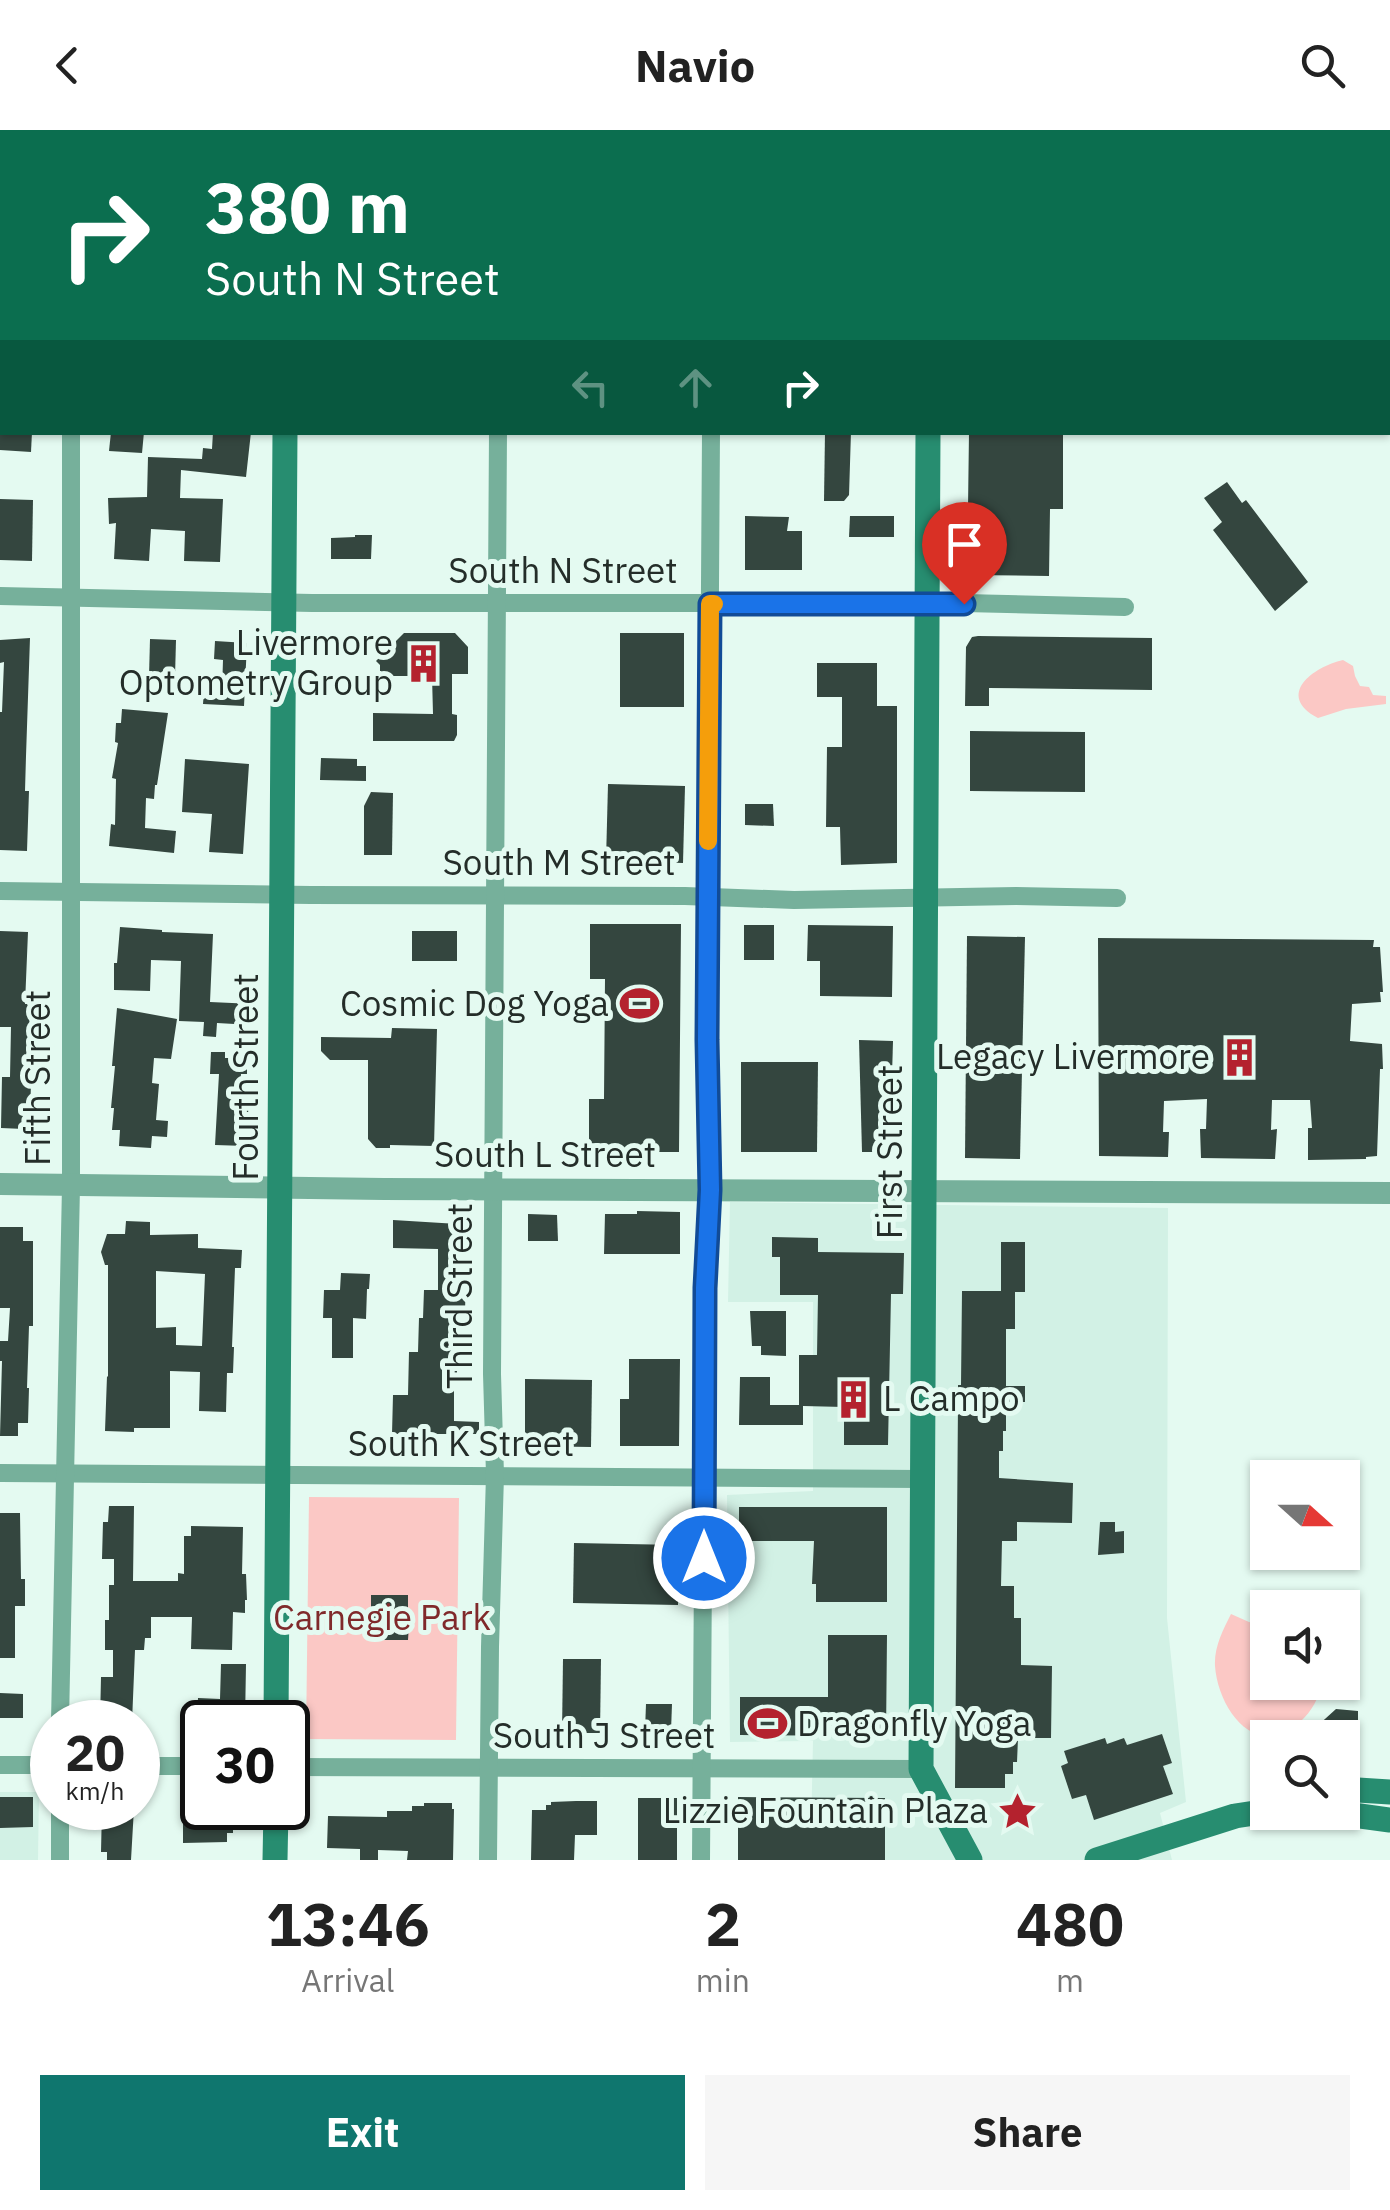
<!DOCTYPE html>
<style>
body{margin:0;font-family:"IBM Plex Sans",sans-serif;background:#f6f6f6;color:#222;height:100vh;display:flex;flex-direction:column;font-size:38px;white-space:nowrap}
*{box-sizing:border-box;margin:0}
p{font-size:32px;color:#767676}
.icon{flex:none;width:55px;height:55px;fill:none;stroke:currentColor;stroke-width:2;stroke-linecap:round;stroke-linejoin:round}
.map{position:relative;height:1730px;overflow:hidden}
.details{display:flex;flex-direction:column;background:#fff;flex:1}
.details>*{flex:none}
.guide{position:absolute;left:0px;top:0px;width:1390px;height:305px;box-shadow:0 2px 8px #0004;background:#0b6e4f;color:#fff;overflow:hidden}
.needle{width:65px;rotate:111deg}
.controls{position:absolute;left:1250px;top:1330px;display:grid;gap:20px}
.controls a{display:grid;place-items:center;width:110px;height:110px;border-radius:0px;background:#fff;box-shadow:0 2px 8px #0004;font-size:50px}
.speed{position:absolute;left:30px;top:1570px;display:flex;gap:20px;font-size:50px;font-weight:700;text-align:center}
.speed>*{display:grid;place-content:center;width:130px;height:130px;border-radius:50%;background:#fff;box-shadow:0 2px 8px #0004;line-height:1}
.speed small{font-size:25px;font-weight:400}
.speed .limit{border:5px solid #111;border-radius:15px;background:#fff;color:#111}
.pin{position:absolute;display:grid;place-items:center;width:85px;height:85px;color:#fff;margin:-102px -42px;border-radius:50% 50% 50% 0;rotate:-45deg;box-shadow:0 0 10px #0007}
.pin .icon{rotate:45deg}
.me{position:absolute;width:110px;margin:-55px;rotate:0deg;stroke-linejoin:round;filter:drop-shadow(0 0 8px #0008)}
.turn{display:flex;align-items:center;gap:35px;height:210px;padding:0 40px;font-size:45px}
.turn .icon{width:130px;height:130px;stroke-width:2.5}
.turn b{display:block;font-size:70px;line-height:85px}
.lanes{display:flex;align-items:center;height:95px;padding:0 40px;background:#0003;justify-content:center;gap:50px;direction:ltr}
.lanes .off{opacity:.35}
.eta{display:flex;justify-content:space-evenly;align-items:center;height:170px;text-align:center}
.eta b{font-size:60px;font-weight:700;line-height:70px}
.cta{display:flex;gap:20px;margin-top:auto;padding:20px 40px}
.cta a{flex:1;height:115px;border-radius:0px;background:#0f766e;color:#fff;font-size:40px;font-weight:700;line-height:115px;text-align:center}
.cta a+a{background:#f6f6f6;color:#222}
header{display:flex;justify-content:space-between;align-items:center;height:130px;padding:0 40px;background:#fff;font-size:45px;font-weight:700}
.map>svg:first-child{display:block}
.built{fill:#d2f1e5}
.green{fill:#fbc8c5}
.building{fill:#34463f;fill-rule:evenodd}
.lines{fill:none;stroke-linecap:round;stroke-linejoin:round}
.minor{stroke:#76b09b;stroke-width:18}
.tertiary{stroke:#76b09b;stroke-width:22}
.secondary{stroke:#278d70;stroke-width:25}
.route-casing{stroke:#114b97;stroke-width:25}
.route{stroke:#1a73e8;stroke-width:18}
.slow{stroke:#f59e0b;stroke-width:18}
.labels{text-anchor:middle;stroke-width:10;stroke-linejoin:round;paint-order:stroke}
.street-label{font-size:35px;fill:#242d29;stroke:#e4faf1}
.poi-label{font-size:35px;fill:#242d29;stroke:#e4faf1;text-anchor:end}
.park-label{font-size:35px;fill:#80292b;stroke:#e4faf1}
</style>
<header><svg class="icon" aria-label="back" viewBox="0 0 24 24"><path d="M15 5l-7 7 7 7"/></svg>Navio<svg class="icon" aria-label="search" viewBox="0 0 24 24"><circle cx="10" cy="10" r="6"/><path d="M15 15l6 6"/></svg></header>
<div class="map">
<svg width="1390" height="1730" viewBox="0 0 1390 1730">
<rect width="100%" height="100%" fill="#e4faf1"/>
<g class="built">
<polygon points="730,1072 1168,1078 1167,1488 1186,1672 1160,1683 1172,1730 834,1730 811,1704 813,1611 730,1612 727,1365 813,1361 813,1172 728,1172"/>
<polygon points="0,1662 39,1662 38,1730 0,1730"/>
</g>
<g class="green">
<path d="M1343,530L1353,536L1355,546L1360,556L1369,557L1373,565L1386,566V574L1346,579L1318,588C1275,565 1313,537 1343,530Z"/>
<polygon points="309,1367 459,1368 456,1610 306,1609"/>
<path d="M1231,1484L1249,1492L1267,1496L1268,1552L1322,1553C1319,1568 1312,1581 1300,1592C1256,1632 1218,1579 1215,1536C1214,1517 1223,1500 1231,1484Z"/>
</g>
<g class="building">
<polygon points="0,302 32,302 31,322 0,320"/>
<polygon points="111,302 144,302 142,323 109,321"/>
<polygon points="213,302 251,302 246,347 181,340 180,368 223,369 220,432 184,431 185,401 151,399 149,431 114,429 116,393 109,394 108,368 147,367 148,327 202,329 203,318 212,319"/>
<polygon points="825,302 851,302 849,365 844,371 824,371"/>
<polygon points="969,302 1063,302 1063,379 1050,379 1049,446 970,445 971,378 968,378"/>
<polygon points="1227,352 1242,373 1246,370 1308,452 1275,481 1213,400 1222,392 1204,368"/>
<polygon points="0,369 33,370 32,431 0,430"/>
<polygon points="745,386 789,387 787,401 802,401 802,440 745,440"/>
<polygon points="850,386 894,386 894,407 849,407"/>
<polygon points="355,405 372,405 371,429 331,429 331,408 355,407"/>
<polygon points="404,503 455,503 468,517 468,544 452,544 452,584 457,585 457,605 454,611 373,611 373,583 433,584 432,546 380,546 380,535 376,531"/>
<rect x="620" y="503" width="64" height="74"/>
<polygon points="978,506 1152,508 1152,560 989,558 989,576 965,576 966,517 972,507"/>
<polygon points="30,508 26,626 25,661 29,661 27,721 0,720 0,582 2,582 4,532 0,533 0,510"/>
<polygon points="150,509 176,510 175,547 149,547"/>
<polygon points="215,511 247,513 244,576 203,574 204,560 222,561 223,530 214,529"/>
<polygon points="817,533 877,533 877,576 897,576 897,733 841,735 840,697 826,697 827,617 842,617 842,567 817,567"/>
<polygon points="122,579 168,583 157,655 155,655 154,669 146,668 145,698 176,701 174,723 109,716 111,694 115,695 116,649 112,648 118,613 115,612 116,593 121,593"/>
<polygon points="970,601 1085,602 1085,662 970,661"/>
<polygon points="321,628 357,629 357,636 366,636 366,651 320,650"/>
<polygon points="185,629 249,634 243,724 209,722 212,684 182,682"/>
<polygon points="608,654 685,656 683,733 606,731"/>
<polygon points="371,662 393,663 392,725 364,725 364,676"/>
<polygon points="745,674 773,674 774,696 745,695"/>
<polygon points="590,794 681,794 679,1022 589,1022 589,969 604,969 605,849 590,849"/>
<rect x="744" y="795" width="30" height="35"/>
<polygon points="808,795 893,796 892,867 820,866 820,831 807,831"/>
<polygon points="120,797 162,800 162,802 213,804 210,872 254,874 252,895 217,893 216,907 203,906 204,892 179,891 181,831 151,830 150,861 114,860 114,833 117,833"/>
<polygon points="0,801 28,802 25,874 29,874 31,953 30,986 25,986 24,999 1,998 2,947 10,947 11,897 0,897"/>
<rect x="412" y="801" width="45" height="30"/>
<polygon points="967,806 1025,807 1020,1029 965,1028"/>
<polygon points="1098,808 1374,810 1373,817 1380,817 1383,862 1380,862 1381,872 1352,874 1350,911 1382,914 1383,939 1380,939 1377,1026 1366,1027 1366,1029 1308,1030 1308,998 1312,998 1310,970 1272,970 1271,1000 1277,999 1275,1029 1201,1028 1200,999 1206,999 1207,969 1164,971 1163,1002 1169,1002 1168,1027 1099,1026"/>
<polygon points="117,878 177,889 171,929 154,928 152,953 159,954 156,990 168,991 167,1007 152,1006 151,1018 119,1016 120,1000 112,1000 114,978 111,978 115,936 112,936"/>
<polygon points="392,898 437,899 434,1016 390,1015 390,1018 376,1018 368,1009 368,930 330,930 321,921 321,907 391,908"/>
<polygon points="859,910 893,911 890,1016 884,1022 862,1022"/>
<polygon points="211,922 225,922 225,928 247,928 247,944 241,944 239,968 249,969 246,1016 215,1015 219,944 210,944"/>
<polygon points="741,932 818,932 817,1022 741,1022"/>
<polygon points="637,1081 680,1082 680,1124 604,1124 605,1084 637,1084"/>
<polygon points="528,1084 557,1085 558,1111 528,1111"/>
<polygon points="393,1090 458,1094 457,1132 466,1130 465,1186 455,1186 455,1233 457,1233 457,1247 454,1247 454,1291 479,1292 479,1304 392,1304 393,1265 408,1265 409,1222 418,1222 419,1188 423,1188 424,1160 438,1160 438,1119 393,1118"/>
<path d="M126,1091L150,1092V1105L198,1104V1118L242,1120L241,1138H235L232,1217H234L233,1243H227L226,1282L199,1281L200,1242L170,1241V1298H134V1302L105,1301L107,1246L108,1247V1135H105L101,1122L107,1104H125ZM156,1141L205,1144L202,1216L176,1215V1197L156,1198Z"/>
<polygon points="0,1097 23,1097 23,1111 33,1111 33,1196 29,1196 27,1258 29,1258 28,1293 18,1293 18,1306 0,1306 2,1231 0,1231 0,1211 8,1211 10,1178 0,1178"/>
<polygon points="772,1107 818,1108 818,1122 904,1123 903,1164 891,1164 888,1315 844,1315 844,1277 803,1276 803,1295 739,1295 740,1247 770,1247 770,1275 799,1275 799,1225 817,1225 818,1165 780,1165 780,1127 772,1127"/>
<polygon points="1001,1112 1025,1112 1025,1162 1015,1162 1015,1199 1006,1199 1006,1256 1025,1256 1025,1272 1006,1272 1006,1301 1003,1301 1003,1321 999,1321 999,1348 1073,1353 1072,1393 1017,1392 1017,1411 1002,1411 1001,1456 1014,1456 1014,1488 1021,1488 1021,1535 1052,1536 1051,1608 1018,1608 1017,1632 1013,1632 1013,1644 1005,1644 1005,1658 955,1658 958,1272 958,1255 961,1255 962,1161 1001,1161"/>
<polygon points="341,1143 370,1144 369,1159 367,1159 366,1189 353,1188 353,1228 332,1228 332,1188 323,1188 324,1160 340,1160"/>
<polygon points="750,1181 786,1181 786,1226 761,1225 761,1216 752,1216"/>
<polygon points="629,1229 680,1229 679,1316 620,1316 620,1269 629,1269"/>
<polygon points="525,1249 592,1250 591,1317 525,1316"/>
<polygon points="109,1376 134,1376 133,1451 178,1451 178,1443 184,1444 184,1406 191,1406 191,1396 243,1397 242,1444 246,1444 247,1470 245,1470 245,1483 233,1482 232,1520 191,1519 192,1487 151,1487 151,1508 145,1508 144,1520 135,1520 132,1592 100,1592 101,1547 113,1547 113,1520 105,1520 105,1490 109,1490 109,1455 114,1455 114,1429 102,1429 103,1392 108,1392"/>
<polygon points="739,1377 887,1377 887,1472 816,1472 816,1454 812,1454 814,1411 739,1411"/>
<polygon points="0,1383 20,1383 21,1449 25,1449 25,1476 15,1476 15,1528 0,1528"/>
<polygon points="1100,1392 1115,1392 1115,1402 1124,1401 1124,1423 1098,1425"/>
<polygon points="574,1413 679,1415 678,1475 573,1473"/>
<polygon points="371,1465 408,1465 408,1479 410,1479 408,1510 371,1510"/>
<polygon points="828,1505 887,1505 886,1606 740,1605 740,1567 828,1567"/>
<polygon points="563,1529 601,1529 600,1603 562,1603"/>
<polygon points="221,1534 246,1534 245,1592 197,1592 198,1568 220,1569"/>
<polygon points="0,1563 23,1564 23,1588 0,1588"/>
<polygon points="646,1574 672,1574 671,1601 645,1601"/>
<polygon points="1336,1579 1358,1581 1358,1639 1342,1639 1342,1608 1304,1608"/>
<polygon points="1162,1604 1172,1633 1163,1636 1173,1664 1094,1690 1086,1665 1072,1669 1061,1636 1068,1633 1064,1621 1105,1608 1107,1614 1124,1608 1127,1615"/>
<polygon points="0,1667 33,1667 33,1697 0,1698"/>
<polygon points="738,1667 885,1668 885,1730 738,1730"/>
<rect x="638" y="1668" width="39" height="62"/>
<polygon points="576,1671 597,1671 597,1705 575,1705 574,1730 531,1730 532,1680 546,1680 546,1675 551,1675 551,1672"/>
<polygon points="424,1673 452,1673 452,1679 454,1679 453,1730 407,1730 408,1721 378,1720 378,1730 360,1730 360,1719 327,1718 328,1686 387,1687 387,1681 412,1681 412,1676 424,1676"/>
<polygon points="183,1674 202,1674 202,1678 227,1678 227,1684 233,1684 233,1703 227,1703 227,1712 183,1713"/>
<polygon points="102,1678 134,1678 131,1730 107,1730 107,1722 101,1722"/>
</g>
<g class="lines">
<g class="minor">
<polyline points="72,2 72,0"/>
<polyline points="500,2 500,0"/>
<polyline points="713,2 714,0"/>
<polyline points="0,179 2,179"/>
<polyline points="0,466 312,473 964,473 1125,477"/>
<polyline points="0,761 311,765 685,766 794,770 1016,766 1117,768"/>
<polyline points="0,1343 921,1349"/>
<polyline points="60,1592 71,1056 71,302"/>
<polyline points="0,1635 52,1635"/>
<polyline points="138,1636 202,1636"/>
<polyline points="288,1637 921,1639"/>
<polyline points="60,1678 60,1730"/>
<polyline points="488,1730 490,1517 495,1345 492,1244 498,302"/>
<polyline points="701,1730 705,1146 710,1059 707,910 711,302"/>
</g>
<polyline class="tertiary" points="0,1054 384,1059 1390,1063"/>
<g class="secondary">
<polyline points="287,2 287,0"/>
<polyline points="917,2 917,0"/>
<polyline points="945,2 945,0"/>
<polyline points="928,302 921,1639 970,1730"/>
<polyline points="276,1592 285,302"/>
<polyline points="1342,1659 1390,1662"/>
<polyline points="1331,1682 1390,1690"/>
<polyline points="275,1730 276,1678"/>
<polyline points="1097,1730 1235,1686 1268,1681"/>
</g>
</g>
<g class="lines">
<defs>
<polyline id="route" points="704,1428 705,1158 710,1060 707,910 710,474 964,474"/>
</defs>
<use href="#route" class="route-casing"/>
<use href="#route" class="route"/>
<polyline class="slow" points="708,711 710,474 714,474"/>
</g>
<defs>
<symbol id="building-bare" viewBox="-9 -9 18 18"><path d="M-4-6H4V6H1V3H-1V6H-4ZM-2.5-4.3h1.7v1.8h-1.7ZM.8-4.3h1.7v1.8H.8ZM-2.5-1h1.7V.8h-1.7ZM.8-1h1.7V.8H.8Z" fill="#b4222e" stroke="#e4faf1" stroke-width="2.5" paint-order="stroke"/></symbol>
<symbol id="stadium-bare" viewBox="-9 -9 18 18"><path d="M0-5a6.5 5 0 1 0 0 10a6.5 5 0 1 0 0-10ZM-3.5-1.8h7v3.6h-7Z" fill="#b4222e" stroke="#e4faf1" stroke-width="2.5" paint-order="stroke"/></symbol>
<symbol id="sight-bare" viewBox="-9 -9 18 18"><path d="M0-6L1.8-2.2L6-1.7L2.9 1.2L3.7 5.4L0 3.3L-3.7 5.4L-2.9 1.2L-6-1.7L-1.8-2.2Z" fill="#b4222e" stroke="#e4faf1" stroke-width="2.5" paint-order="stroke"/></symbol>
</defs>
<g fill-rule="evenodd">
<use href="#building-bare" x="396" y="506" width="55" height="55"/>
<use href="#stadium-bare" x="612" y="846" width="55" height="55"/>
<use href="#building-bare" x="1212" y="900" width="55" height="55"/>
<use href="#building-bare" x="826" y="1242" width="55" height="55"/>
<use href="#stadium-bare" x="740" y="1566" width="55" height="55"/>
<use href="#sight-bare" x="990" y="1654" width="55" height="55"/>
</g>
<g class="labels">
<g class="street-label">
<text x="563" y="453">South N Street</text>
<text x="559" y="745">South M Street</text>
<text transform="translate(246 947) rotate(-90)" y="12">Fourth Street</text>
<text transform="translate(38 948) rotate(-90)" y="12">Fifth Street</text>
<text transform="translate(890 1022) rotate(-90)" y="12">First Street</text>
<text x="545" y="1037">South L Street</text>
<text transform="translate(460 1166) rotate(-90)" y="12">Third Street</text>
<text x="461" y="1326">South K Street</text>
<text x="604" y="1618">South J Street</text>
</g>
<g class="poi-label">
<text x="393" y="525">Livermore<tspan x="393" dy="40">Optometry Group</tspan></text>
<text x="609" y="886">Cosmic Dog Yoga</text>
<text x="1210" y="939">Legacy Livermore</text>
<text x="883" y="1281" text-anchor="start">L Campo</text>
<text x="797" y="1606" text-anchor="start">Dragonfly Yoga</text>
<text x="988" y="1693">Lizzie Fountain Plaza</text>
</g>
<g class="park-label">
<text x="382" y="1500">Carnegie Park</text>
</g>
</g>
</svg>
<div class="controls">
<a><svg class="needle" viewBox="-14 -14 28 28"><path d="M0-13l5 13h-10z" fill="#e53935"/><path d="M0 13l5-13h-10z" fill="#767676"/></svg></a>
<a><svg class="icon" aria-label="sound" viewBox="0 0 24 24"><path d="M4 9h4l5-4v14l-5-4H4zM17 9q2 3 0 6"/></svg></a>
<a><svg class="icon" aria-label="search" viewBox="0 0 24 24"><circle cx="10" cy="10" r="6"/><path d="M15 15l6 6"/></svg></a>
</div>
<div class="speed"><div>20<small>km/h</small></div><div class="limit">30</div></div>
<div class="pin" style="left:964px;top:474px;background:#d93025"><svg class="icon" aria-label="arrive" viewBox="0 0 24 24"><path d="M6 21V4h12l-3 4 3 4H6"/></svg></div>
<svg class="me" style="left:704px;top:1428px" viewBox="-20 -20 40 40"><circle r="17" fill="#1a73e8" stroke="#fff" stroke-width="3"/><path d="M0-11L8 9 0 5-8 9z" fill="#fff"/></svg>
<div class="guide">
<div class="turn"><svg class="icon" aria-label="right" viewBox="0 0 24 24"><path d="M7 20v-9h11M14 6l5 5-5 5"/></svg><div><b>380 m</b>South N Street</div></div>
<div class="lanes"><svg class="icon off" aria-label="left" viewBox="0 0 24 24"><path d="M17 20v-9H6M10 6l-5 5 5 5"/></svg><svg class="icon off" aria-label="ahead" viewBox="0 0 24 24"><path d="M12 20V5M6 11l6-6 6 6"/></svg><svg class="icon" aria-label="right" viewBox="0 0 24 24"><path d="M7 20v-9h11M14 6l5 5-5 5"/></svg></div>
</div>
</div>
<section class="details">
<div class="eta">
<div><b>13:46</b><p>Arrival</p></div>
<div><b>2</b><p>min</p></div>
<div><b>480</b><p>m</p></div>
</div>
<div class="cta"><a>Exit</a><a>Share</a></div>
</section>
